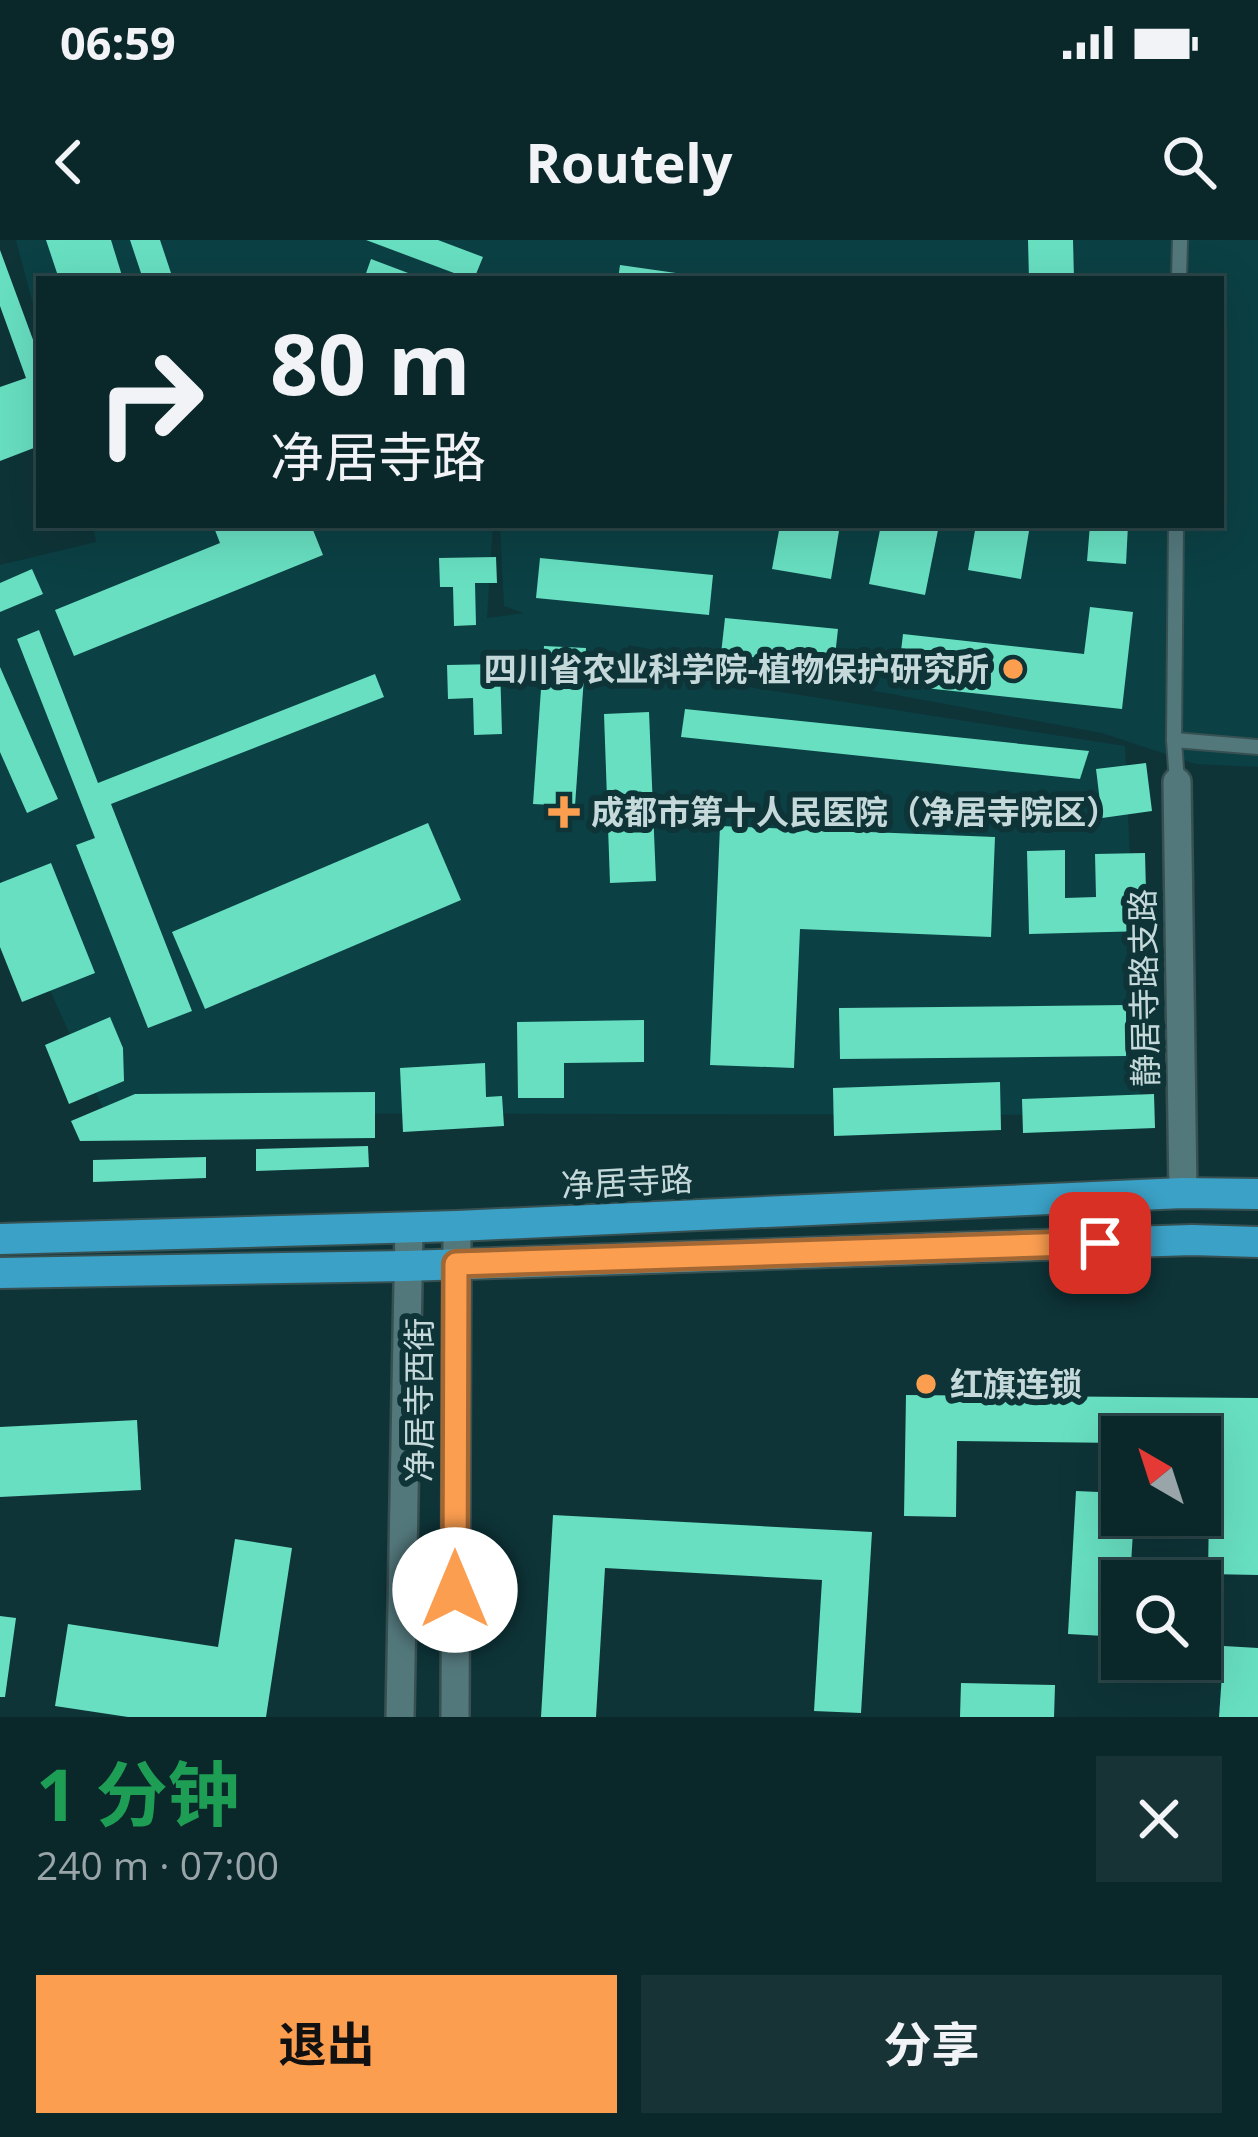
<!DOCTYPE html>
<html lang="zh">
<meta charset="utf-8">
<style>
body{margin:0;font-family:"Open Sans","Noto Sans SC",sans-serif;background:#183336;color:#f1f3f6;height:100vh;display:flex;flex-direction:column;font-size:45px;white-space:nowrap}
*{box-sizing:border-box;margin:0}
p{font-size:39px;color:#99a5a8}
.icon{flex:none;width:66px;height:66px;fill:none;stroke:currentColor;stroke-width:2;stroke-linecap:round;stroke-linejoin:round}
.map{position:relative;height:1477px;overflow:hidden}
.sheet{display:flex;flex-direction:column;background:#0a272a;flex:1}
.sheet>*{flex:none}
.banner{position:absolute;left:36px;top:36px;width:1188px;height:252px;border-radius:0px;box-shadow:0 12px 48px #0002,0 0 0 3px #2a4447;background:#0a272a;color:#f1f3f6;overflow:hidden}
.needle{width:78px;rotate:321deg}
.tools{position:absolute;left:1101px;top:1176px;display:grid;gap:24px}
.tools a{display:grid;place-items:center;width:120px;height:120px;border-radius:0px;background:#0a272a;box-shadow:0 12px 48px #0002,0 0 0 3px #2a4447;font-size:60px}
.pin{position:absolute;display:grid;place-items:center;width:102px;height:102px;color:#fff;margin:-51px;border-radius:24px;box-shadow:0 6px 18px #0006}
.me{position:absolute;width:132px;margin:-66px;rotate:0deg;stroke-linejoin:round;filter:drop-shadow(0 0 9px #0008)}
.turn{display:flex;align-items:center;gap:42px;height:252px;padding:0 36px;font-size:54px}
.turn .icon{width:156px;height:156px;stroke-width:2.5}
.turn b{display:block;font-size:84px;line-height:102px}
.round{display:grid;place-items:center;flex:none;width:126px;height:126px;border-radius:0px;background:#183336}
.overview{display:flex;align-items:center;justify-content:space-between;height:204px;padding:0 36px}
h1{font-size:72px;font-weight:700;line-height:90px;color:#1e9e55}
.action{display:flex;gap:24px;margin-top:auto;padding:24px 36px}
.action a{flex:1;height:138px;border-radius:0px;background:#fb9e50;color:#111;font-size:48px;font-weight:700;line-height:138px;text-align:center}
.action a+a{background:#183336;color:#f1f3f6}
.status{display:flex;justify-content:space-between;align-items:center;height:84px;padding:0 60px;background:#0a272a;direction:ltr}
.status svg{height:33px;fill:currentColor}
header{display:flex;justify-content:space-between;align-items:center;height:156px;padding:0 36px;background:#0a272a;font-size:54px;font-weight:700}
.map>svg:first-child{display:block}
.built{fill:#0b4044}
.building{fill:#68dfc1}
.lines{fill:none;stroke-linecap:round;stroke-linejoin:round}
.lane-casing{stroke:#375052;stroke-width:18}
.street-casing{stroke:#375052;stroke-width:32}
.primary-casing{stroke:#375052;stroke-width:34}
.lane{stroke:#53787c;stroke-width:14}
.street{stroke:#53787c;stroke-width:27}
.primary{stroke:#3ba1c6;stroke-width:30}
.route-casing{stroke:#a36734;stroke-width:30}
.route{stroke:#fb9e50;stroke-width:21}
.poi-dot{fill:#fb9e50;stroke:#0e3438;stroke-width:4.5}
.labels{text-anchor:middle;stroke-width:12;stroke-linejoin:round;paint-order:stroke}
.poi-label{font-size:33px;font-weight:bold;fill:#c5d9da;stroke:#0e3438;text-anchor:start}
.street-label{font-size:33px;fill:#c5d9da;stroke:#0e3438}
</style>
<div class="status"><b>06:59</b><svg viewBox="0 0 49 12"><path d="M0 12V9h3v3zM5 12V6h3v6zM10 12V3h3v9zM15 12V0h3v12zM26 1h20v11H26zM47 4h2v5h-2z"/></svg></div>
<header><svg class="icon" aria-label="back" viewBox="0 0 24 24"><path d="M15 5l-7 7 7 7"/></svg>Routely<svg class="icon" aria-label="search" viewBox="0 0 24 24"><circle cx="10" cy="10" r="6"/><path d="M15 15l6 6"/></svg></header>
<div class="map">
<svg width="1258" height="1477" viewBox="0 0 1258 1477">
<rect width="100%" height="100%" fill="#0e3438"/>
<polygon class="built" points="16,0 1258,0 1258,527 1196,524 1102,493 628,405 634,429 1125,506 1141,875 105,873 0,638 0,325 96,302 93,285 493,285 487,378 524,373 504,366 500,285 1221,285 1221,39 39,39 39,87"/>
<g class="building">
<polygon points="46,0 111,0 123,39 59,39"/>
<polygon points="130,0 160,0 173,39 143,39"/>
<polygon points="366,0 438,0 483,17 474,39 470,39"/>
<polygon points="1028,0 1073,0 1074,39 1029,39"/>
<polygon points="0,10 39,116 39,206 0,221 0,147 26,138 0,66"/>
<polygon points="371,19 424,39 364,39"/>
<polygon points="620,25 697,36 697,39 618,39"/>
<polygon points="213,285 311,285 323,315 74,416 55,370 220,303"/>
<polygon points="780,285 840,285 831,339 772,329"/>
<polygon points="881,285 939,285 925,355 869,344"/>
<polygon points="976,285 1030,285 1021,339 968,330"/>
<polygon points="1090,285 1128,285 1126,324 1087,321"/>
<polygon points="496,317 497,343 475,343 476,385 454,386 453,347 440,347 439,318"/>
<polygon points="540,318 713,335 709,375 536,358"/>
<polygon points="32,329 43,354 0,372 0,343"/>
<polygon points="1090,367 1133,372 1122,469 897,445 903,394 1084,414"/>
<polygon points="725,378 838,389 834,425 721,414"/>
<polygon points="39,390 98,543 375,434 384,457 111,564 192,771 148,788 76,605 95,598 17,399"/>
<polygon points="544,406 586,408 575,566 533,564"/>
<polygon points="500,424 502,494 474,495 473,458 448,459 447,425"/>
<polygon points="0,427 58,559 27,573 0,512"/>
<polygon points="685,469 1089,511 1080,539 681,497"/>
<polygon points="649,472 656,641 610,643 604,474"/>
<polygon points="1146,523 1152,571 1102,578 1096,529"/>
<polygon points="428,583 461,660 205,769 172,692"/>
<polygon points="720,586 995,597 991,697 800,689 794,828 710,825"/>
<polygon points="1065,610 1065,658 1096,657 1095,614 1145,613 1147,691 1029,694 1027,611"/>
<polygon points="51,623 95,733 22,762 0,707 0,643"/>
<polygon points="1126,765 1126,816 840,819 839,768"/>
<polygon points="110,777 123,808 124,841 69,864 45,805"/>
<polygon points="644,780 644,822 564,823 564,858 518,858 517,782"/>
<polygon points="485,823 486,857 502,856 504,886 403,892 400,828"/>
<polygon points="1000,842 1001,890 834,896 833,848"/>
<polygon points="375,852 375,898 80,901 71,881 135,854"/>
<polygon points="1154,854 1155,888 1023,893 1022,859"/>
<polygon points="368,906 369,927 256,931 256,909"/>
<polygon points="206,917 206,938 93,942 93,920"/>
<polygon points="906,1155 1258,1158 1258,1335 1208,1334 1210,1204 1200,1204 1200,1197 1122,1197 1122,1203 957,1201 956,1277 904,1276"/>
<polygon points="137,1180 141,1250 0,1257 0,1187"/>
<polygon points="1076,1251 1122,1253 1122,1275 1134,1275 1130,1341 1122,1341 1122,1397 1068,1394"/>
<polygon points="553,1275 872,1292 861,1473 814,1471 822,1340 605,1328 596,1477 541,1477"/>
<polygon points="235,1299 292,1308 266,1477 128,1477 55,1466 68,1384 218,1407"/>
<polygon points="0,1376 16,1378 5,1457 0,1457"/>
<polygon points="1224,1406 1258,1408 1258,1477 1219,1477"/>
<polygon points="961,1443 1055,1445 1054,1477 960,1477"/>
</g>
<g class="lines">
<defs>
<g id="lane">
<polyline points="1179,39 1180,0"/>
<polyline points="1176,285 1174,500 1177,542"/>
<polyline points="1174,500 1258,507"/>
</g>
<g id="street">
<polyline points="1177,542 1183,953"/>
<polyline points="400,1477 409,988"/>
<polyline points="455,1477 457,986"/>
</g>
<g id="primary">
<polyline points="0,999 457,986 1183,953 1258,954"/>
<polyline points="0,1033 406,1026 1192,1000 1258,1002"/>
</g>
</defs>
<use href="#lane" class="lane-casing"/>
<use href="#street" class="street-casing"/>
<use href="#primary" class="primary-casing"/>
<use href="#lane" class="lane"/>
<use href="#street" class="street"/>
<use href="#primary" class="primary"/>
</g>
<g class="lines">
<defs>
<polyline id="route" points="455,1350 456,1024 1100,1003"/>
</defs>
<use href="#route" class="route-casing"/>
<use href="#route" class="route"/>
</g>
<g class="poi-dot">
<circle cx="1013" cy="429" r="12"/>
<path d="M558 554h12v12h12v12h-12v12h-12v-12h-12v-12h12z"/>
<circle cx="926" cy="1144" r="12"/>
</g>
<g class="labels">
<g class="poi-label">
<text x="989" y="441" text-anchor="end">四川省农业科学院-植物保护研究所</text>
<text x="591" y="584">成都市第十人民医院（净居寺院区）</text>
<text x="950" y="1156">红旗连锁</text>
</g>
<g class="street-label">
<text transform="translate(1144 748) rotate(-91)" y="12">静居寺路支路</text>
<text transform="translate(627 942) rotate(-3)" y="12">净居寺路</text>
<text transform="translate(419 1160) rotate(-90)" y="12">净居寺西街</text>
</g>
</g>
</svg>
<div class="tools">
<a><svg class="needle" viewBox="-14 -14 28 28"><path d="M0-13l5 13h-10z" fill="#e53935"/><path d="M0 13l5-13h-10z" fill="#99a5a8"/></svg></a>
<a><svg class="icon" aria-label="search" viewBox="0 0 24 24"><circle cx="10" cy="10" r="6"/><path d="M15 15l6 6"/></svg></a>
</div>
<div class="pin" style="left:1100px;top:1003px;background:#d93025"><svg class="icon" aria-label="arrive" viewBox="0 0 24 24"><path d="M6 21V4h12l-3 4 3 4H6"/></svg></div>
<svg class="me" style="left:455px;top:1350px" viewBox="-20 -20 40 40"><circle r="19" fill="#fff"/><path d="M0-13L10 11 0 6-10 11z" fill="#fb9e50"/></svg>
<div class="banner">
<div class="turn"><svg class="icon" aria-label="right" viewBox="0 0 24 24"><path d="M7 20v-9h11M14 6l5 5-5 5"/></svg><div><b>80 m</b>净居寺路</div></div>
</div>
</div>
<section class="sheet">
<div class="overview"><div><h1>1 分钟</h1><p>240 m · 07:00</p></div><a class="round"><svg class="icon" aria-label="close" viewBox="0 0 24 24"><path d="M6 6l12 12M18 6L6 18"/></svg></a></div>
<div class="action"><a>退出</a><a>分享</a></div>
</section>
